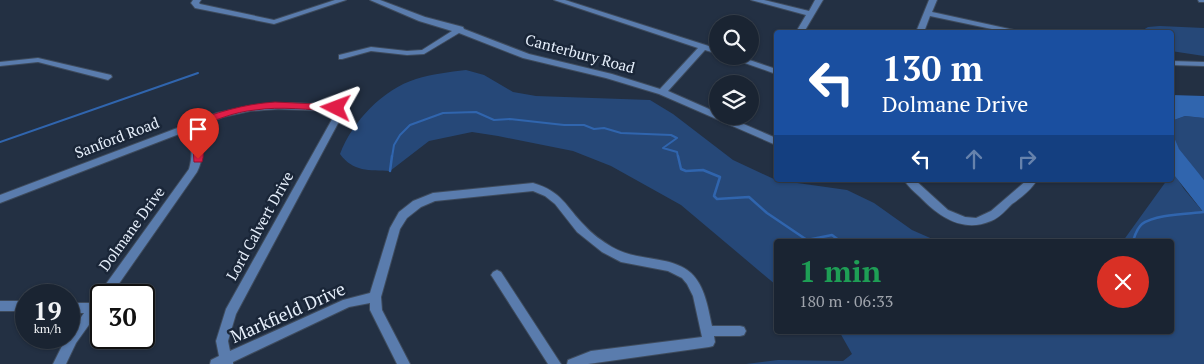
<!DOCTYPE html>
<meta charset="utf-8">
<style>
body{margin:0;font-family:"PT Serif",serif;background:#232c3a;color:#f1f3f6;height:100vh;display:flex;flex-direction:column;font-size:19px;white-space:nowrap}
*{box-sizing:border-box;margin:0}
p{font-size:16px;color:#9fa4ac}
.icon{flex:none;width:28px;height:28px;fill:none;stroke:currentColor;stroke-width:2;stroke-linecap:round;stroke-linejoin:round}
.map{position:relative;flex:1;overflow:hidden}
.details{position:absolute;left:774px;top:239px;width:400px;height:95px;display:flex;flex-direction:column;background:#1a2432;border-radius:5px;box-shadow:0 1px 4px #0004,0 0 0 1px #38414d}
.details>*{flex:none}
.guide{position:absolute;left:774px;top:30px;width:400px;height:152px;border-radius:5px;box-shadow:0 1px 4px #0004,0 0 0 1px #38414d;background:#1a4fa0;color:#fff;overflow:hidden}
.controls{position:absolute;left:709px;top:15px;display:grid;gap:10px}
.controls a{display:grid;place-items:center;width:50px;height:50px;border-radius:50%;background:#1a2432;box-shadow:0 1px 4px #0004,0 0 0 1px #38414d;font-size:25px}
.speed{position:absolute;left:15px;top:284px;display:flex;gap:10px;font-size:25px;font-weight:700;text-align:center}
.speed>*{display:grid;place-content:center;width:65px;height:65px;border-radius:50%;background:#1a2432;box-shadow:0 1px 4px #0004,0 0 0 1px #38414d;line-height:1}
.speed small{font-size:12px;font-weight:400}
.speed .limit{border:2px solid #111;border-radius:8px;background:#fff;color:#111}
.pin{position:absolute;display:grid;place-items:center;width:42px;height:42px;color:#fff;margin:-51px -21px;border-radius:50% 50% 50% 0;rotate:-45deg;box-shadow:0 0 5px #0007}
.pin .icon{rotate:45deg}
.me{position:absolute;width:55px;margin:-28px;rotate:273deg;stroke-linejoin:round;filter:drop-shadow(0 0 4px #0008)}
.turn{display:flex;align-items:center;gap:18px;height:105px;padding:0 25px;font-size:22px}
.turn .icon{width:65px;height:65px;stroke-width:2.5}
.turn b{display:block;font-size:35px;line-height:42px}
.lanes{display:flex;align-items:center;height:48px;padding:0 25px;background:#0003;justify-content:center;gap:25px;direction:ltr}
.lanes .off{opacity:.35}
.round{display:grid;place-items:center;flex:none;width:52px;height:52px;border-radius:26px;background:#232c3a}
.headline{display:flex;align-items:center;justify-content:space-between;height:85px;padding:0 25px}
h1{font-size:30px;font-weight:600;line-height:38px;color:#1e9e55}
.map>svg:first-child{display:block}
.green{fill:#264878}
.water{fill:#3065ae}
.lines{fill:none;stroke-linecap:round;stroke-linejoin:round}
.stream-far1{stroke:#3065ae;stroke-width:2}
.stream{stroke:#3065ae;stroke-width:2.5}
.minor-casing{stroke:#3e4b5d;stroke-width:2}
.minor{fill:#5a7cad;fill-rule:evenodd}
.route{fill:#e11d48;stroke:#92132f}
.labels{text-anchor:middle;stroke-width:5;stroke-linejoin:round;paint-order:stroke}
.street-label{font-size:15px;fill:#e6effb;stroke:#1a2638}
.near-street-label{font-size:18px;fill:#e6effb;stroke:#1a2638}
</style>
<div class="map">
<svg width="1204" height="364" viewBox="0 0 1204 364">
<rect width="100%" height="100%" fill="#233043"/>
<g class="green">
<polygon points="1160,26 1204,28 1204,56 1171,51 1171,32 1140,32 1148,27"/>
<path d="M466,70L484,75L513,92L536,96L650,100L673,114L733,160L776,180L847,190L874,203L912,230L937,241H776V285L681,205L611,166L573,151L498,136L472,132L429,141L390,171C369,170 353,172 340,154C352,122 383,89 416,79C432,74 449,72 466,70Z"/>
<path d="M1185,116L1204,118V180C1193,168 1178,153 1173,137C1172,132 1174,125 1174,120Z"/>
<polygon points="1173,172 1184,189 1204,213 1204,364 746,364 778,360 843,361 852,354 839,331 1171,331 1171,241 1123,241 1167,180 1171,180"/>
</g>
<polygon class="water" points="1171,95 1204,96 1204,118 1185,116 1174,120 1173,135 1179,149 1204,180 1204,213 1171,171"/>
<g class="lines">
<g class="stream-far1">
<polyline points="0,142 198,73"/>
<polyline points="392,157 394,145 400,135 410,125 443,113 476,112 494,120 510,119 564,125 584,125 594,129 604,128 621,133 671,135 677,138 663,148 677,152 678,157"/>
</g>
<g class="stream">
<polyline points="678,156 681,169 686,171 703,170 720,177 714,196 717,199 749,197 767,213 807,240 832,235 840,241"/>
<polyline points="390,171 392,156"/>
<path d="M1133,241C1135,235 1137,228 1142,224C1155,214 1188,214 1204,212"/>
</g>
<defs>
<g id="minor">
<polygon points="193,0 201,0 199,3 200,4 274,20 335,0 346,0 274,24 195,8 191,3"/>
<polygon points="370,0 380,0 425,17 463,27 464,29 529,54 612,74 660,89 698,48 554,0 565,0 718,49 718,54 705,50 668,91 718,113 718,116 725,116 776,138 776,145 659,94 606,78 523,58 459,33 424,54 407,55 371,51 342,59 339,59 339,55 371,47 407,51 422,50 452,31 419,21"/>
<polygon points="751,0 764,0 809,11 815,0 823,0 804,32 796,32 806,15"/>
<polygon points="929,0 937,0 932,12 1014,30 1018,32 1006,32 930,16 924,32 916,32"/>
<polygon points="1198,0 1204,0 1204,2 1199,2"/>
<polygon points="725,56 738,56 776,69 776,74"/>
<polygon points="38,58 111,75 112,77 108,80 38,62 0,66 0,62"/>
<polygon points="1171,61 1204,62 1204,66 1171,65"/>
<path d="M291,103L336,105L339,106L343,114L236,314L228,341L230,351L343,300L370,293L390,228L399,212L413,201L433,193L533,183C563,192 565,206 585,226C593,235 602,241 612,247C637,262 671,255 691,273C705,286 708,308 712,326H740L744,327L746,331L744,335L740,336H714L715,342L713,346L709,347L588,364H567L568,360L591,351L702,337L693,296L687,284L682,278L668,271L621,262L602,252L577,232L555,204L545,196L533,191L435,201L421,207L407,218L400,229L381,297L382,310L410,364H397L370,310V303L349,307L233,362V364H210L211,360L219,356L216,341L226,309L335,114L333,111L278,109L250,111L223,117L195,128C201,143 205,157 197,172L111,295H101V308L76,343L66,364H53L66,338H69V334L84,313H69V303H91L98,295L189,169C193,156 192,144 187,131L0,203V195L217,113L250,106Z"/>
<path d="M904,180H915L948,210L965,217L976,218L991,211L1027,180H1037C1031,190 1022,197 1012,204C1006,210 999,218 991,221C963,233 939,217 920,197C914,192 908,186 904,180Z"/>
<polygon points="497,270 501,272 561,364 548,364 493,278 491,275 493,272"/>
<rect x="0" y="301" width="26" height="10"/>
</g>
</defs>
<use href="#minor" class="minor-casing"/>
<use href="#minor" class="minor"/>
</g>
<path class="route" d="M275,102L336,105L341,108L336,111C309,110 281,106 255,110C234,112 215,120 196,128C200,139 206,150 202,162H194L193,148L185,126L186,124C215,113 243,104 275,102Z"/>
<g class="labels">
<g class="street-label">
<text transform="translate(580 54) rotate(15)" y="5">Canterbury Road</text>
<text transform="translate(117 138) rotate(-21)" y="5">Sanford Road</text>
<text transform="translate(260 226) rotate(-61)" y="5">Lord Calvert Drive</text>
<text transform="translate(132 229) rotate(-54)" y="5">Dolmane Drive</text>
</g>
<g class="near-street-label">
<text transform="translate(288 313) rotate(-24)" y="6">Markfield Drive</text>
</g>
</g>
</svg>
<div class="controls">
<a><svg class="icon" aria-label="search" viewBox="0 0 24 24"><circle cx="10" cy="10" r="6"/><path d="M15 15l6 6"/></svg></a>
<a><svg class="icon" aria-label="layers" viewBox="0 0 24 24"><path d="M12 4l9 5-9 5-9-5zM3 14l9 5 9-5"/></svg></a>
</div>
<div class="speed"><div>19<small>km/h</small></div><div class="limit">30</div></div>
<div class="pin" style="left:198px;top:159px;background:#d93025"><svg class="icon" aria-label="arrive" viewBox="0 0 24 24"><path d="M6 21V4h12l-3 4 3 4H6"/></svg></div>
<svg class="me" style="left:336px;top:108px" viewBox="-20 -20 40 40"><path d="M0-17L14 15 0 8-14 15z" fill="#e11d48" stroke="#fff" stroke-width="4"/></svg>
<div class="guide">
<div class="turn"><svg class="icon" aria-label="left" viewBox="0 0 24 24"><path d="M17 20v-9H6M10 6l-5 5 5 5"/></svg><div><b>130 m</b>Dolmane Drive</div></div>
<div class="lanes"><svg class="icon" aria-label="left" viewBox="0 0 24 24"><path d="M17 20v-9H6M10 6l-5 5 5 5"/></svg><svg class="icon off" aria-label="ahead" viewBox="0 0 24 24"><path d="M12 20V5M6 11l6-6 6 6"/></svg><svg class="icon off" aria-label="right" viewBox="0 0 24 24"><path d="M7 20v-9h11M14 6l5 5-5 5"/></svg></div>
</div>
<section class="details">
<div class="headline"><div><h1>1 min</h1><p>180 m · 06:33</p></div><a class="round" style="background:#d93025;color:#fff"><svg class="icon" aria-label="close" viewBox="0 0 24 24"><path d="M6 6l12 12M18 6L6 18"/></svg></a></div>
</section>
</div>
